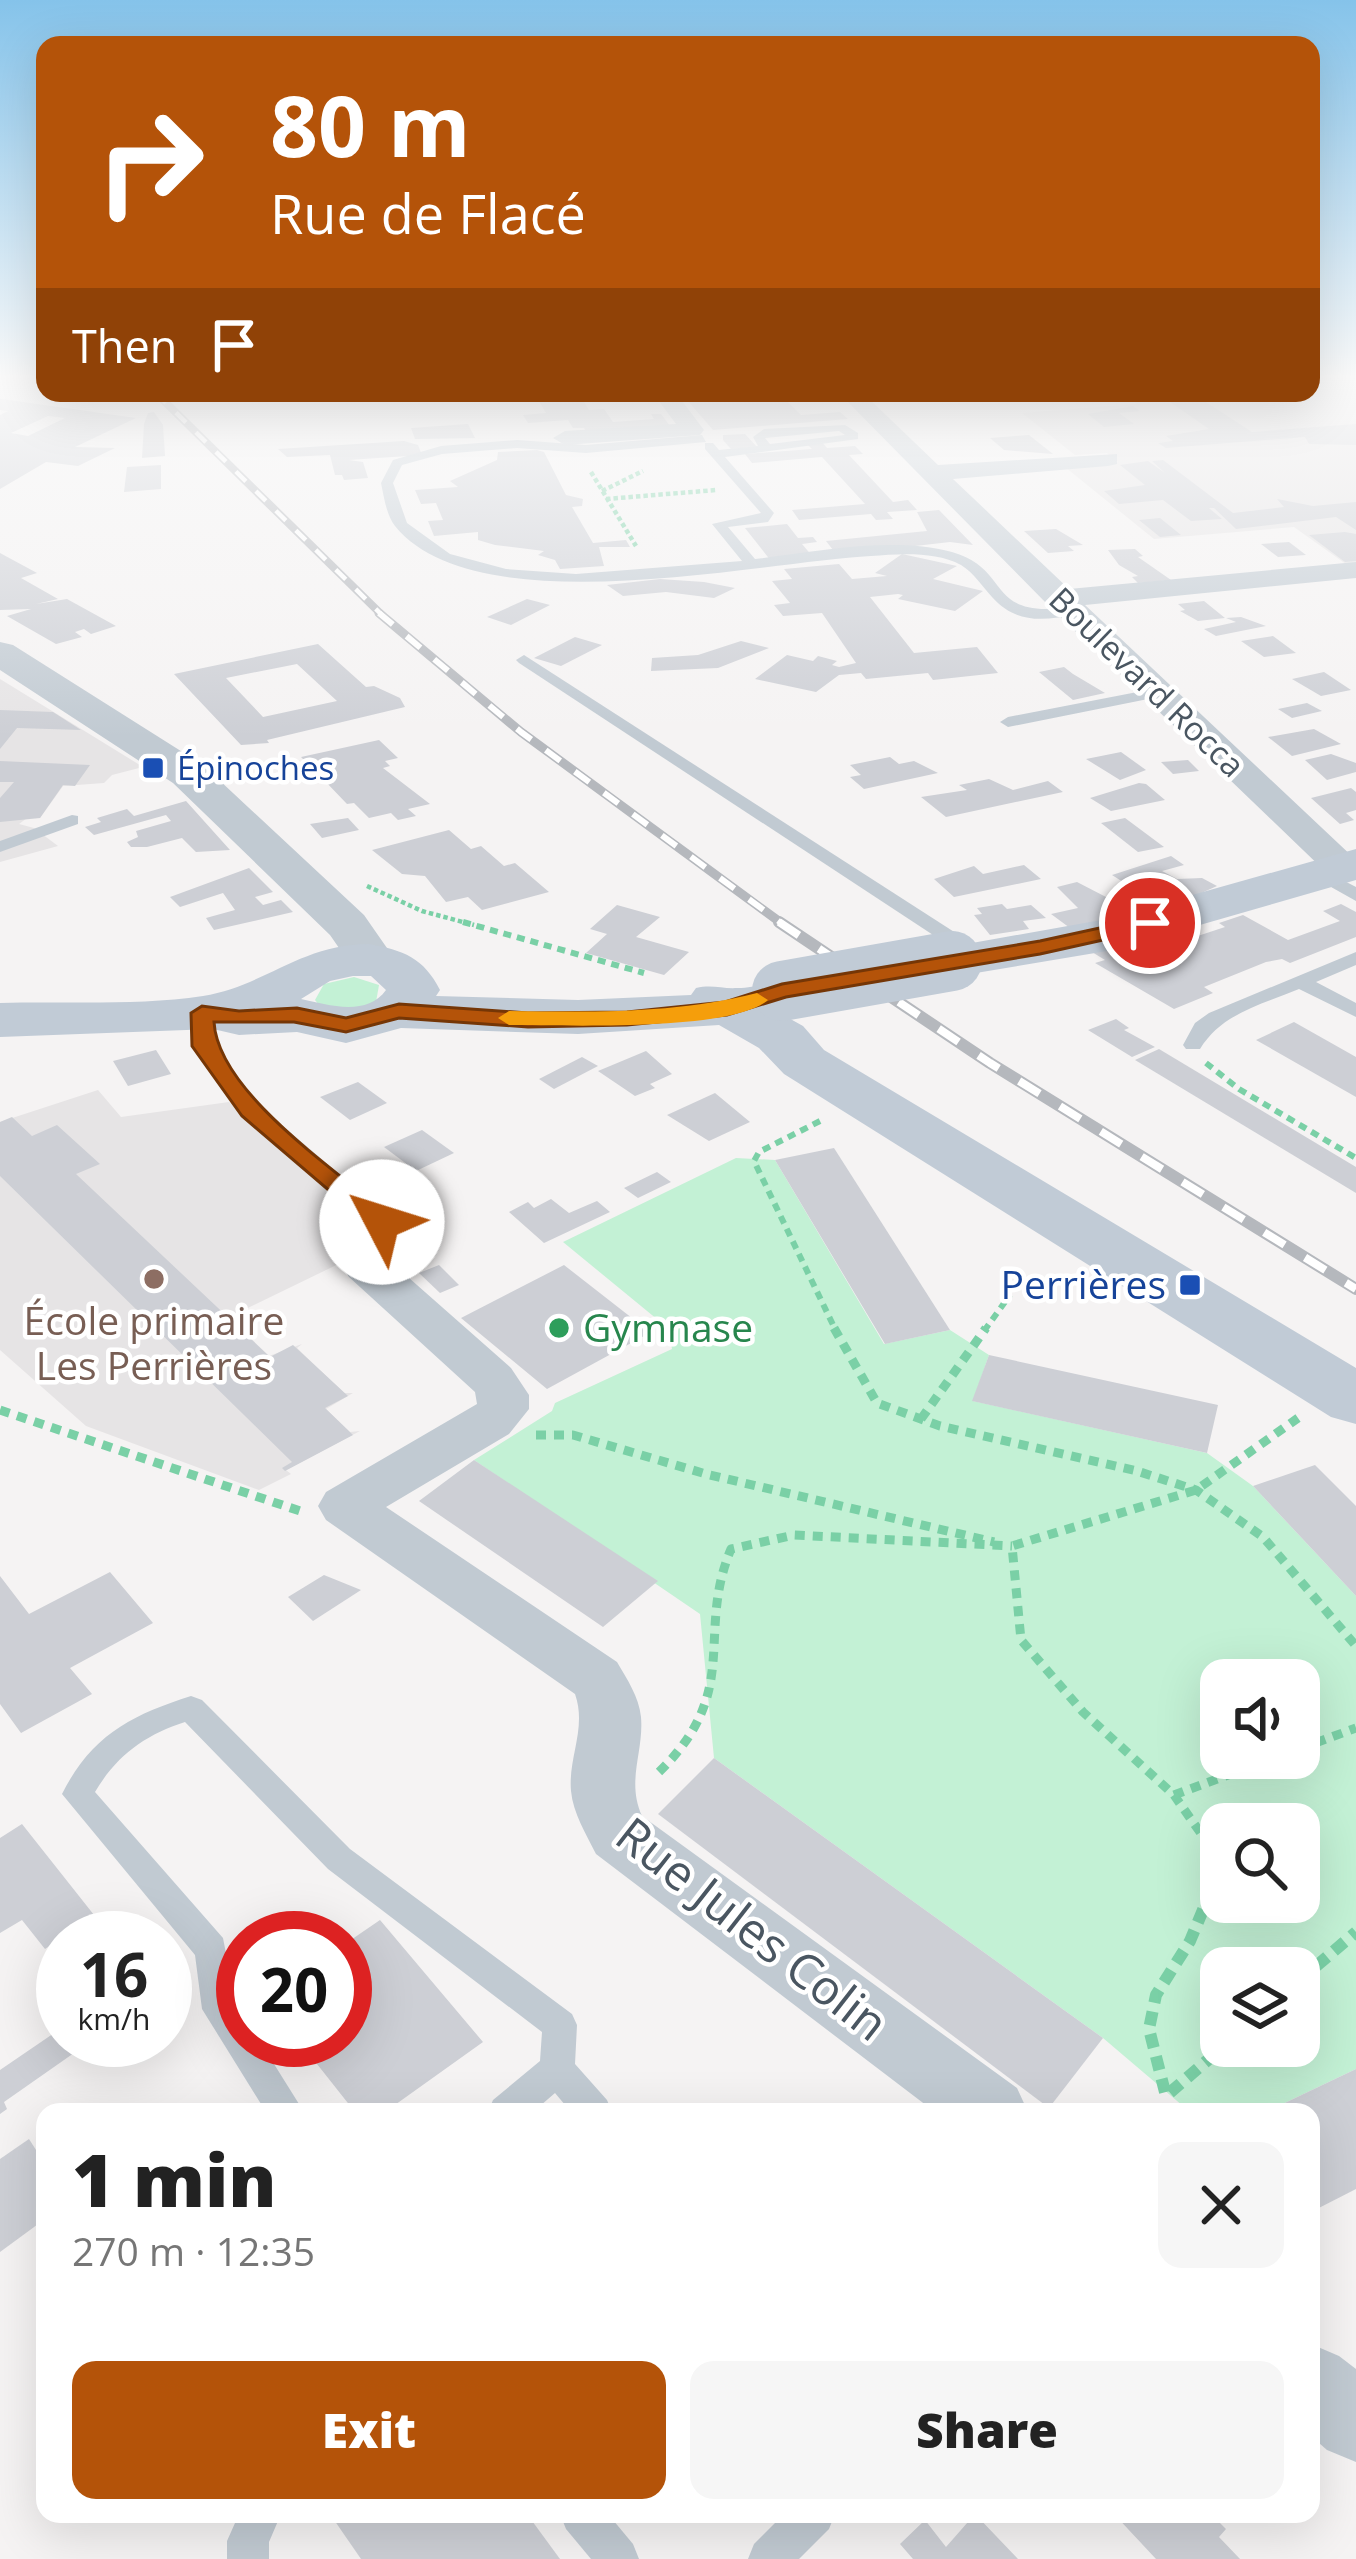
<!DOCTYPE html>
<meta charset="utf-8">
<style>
body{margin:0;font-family:"Open Sans",sans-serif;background:#f6f6f6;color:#222;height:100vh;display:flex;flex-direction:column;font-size:45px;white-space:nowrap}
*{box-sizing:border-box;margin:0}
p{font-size:39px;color:#767676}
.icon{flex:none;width:66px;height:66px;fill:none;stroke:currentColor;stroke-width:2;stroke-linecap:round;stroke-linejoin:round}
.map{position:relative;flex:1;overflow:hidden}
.details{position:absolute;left:36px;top:2103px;width:1284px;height:420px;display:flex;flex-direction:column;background:#fff;border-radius:24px;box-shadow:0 12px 48px #0002}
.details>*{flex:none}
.hud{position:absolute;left:36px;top:36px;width:1284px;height:366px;border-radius:24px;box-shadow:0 12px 48px #0002;background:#b45309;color:#fff;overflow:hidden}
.tools{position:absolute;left:1200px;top:1659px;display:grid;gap:24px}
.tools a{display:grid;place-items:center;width:120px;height:120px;border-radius:24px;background:#fff;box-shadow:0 12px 48px #0002;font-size:60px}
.speed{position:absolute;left:36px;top:1911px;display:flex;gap:24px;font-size:60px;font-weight:700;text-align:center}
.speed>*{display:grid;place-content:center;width:156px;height:156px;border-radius:50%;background:#fff;box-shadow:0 12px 48px #0002;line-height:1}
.speed small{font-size:30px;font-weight:400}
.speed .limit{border:18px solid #d22;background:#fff;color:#111}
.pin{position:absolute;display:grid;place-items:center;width:102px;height:102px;color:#fff;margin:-51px;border:6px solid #fff;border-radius:50%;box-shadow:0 3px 12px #0007}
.me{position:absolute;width:132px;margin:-66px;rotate:310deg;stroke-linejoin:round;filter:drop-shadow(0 0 9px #0008)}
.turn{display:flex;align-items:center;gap:42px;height:252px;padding:0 36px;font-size:54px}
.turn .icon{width:156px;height:156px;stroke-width:2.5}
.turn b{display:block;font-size:84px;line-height:102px}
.then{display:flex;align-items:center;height:114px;padding:0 36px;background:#0003;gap:24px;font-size:45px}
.round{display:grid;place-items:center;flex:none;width:126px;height:126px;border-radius:24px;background:#f6f6f6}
.head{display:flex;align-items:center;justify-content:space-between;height:204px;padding:0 36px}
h1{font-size:72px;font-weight:800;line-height:90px}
.button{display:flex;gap:24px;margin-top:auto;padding:24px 36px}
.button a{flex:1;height:138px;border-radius:24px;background:#b45309;color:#fff;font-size:48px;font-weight:800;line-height:138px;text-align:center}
.button a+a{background:#f6f6f6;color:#222}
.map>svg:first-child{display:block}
.education{fill:#e6e4e5}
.green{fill:#c3f1d5;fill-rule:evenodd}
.building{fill:#cdcfd5;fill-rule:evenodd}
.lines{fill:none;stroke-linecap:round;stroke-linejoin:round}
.path-far3{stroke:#7ad0a6;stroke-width:4.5;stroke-dasharray:4.5 3;stroke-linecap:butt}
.path-far2{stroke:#7ad0a6;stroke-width:6;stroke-dasharray:8 6;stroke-linecap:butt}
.path-far1{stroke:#7ad0a6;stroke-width:9;stroke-dasharray:10 8;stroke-linecap:butt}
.path{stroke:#7ad0a6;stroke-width:12;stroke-dasharray:14 9;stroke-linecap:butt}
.service{fill:#c1cad2;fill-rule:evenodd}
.minor{fill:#c1cad2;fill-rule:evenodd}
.tertiary{fill:#c1cad2;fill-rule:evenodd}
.secondary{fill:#c1cbd6;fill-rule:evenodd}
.rail-far2-casing{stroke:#b5b8bd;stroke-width:8}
.rail-far1-casing{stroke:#b5b8bd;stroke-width:9}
.rail-casing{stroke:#b5b8bd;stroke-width:12}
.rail-far2{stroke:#fff;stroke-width:4.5;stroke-dasharray:14;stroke-linecap:butt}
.rail-far1{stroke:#fff;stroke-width:6;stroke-dasharray:18;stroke-linecap:butt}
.rail{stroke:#fff;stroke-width:8;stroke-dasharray:24;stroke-linecap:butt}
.secondary-bridge{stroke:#c1cbd6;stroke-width:60}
.route{fill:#b45309;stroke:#753606;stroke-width:3}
.slow{fill:#f59e0b}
.transit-dot{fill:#1a4fb4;stroke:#fff;stroke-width:4.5}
.education-dot{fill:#8d6e63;stroke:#fff;stroke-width:4.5}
.leisure-dot{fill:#2e9e5b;stroke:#fff;stroke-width:4.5}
.labels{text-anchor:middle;stroke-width:9;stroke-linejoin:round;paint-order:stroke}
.far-street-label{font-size:33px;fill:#4a5661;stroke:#fff}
.far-transit-label{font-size:33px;fill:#164399;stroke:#fff;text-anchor:start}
.transit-label{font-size:39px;fill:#164399;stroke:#fff;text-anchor:end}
.education-label{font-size:39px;fill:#785e54;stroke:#fff}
.leisure-label{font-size:39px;fill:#27864d;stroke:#fff;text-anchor:start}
.near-street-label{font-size:48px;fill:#4a5661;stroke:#fff}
</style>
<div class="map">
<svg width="1356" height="2559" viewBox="0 0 1356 2559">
<rect width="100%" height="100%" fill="#f5f3f3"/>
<g class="education">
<polygon points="1311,379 1356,379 1356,567 1350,567 1294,527 1154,539 1065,467 1118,462 1107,453 1075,455 1022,413 1137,404 1122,393 1311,393"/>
<polygon points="0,679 143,767 112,775 104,783 63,786 40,818 27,818 19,824 34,828 58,846 0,862"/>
<polygon points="98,1090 121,1117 229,1102 386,1241 229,1317 269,1356 302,1344 297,1348 344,1393 353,1393 326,1409 350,1432 360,1431 286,1470 291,1474 259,1490 86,1426 0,1350 0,1122"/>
</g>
<g class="green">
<polygon points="354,977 379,985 376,1002 358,1010 319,1005 315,1000 324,984"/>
<path d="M736,1158L775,1160L884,1344L950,1330L989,1355L973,1401L1207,1453L1253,1486L1356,1596V2069L1266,2112H1190L1103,2038L714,1758L700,1614L474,1460L552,1411L555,1403L672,1349L669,1329L563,1242ZM1221,1680H1299V1758H1221ZM1221,1824H1299V1902H1221ZM1221,1968H1299V2046H1221Z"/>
</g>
<g class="building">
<polygon points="534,393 596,395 584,402 589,410 604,409 613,422 654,419 651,414 661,414 670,426 587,433 584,428 573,428 568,420 528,423 523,415 546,413"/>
<polygon points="681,393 779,393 801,415 840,412 848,419 713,430"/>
<polygon points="1157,393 1192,393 1252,432 1356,424 1356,445 1309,444 1305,437 1166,448 1158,443 1173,441 1166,436 1209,429"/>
<path d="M0,399L9,400L136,418L75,447L115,448L78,466L46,462L0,489V415L8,411L0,410ZM48,416L65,418L28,436L11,433Z"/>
<polygon points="1133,406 1140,411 1119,413 1134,424 1104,427 1088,414"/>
<polygon points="154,412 163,425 165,456 142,458 144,424 148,413"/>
<polygon points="468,424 475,438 415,439 411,428"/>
<polygon points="745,434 757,447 731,449 723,440 723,435"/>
<polygon points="1029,435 1053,454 1004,450 990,438"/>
<polygon points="404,441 418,445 422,455 349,460 363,462 368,478 344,480 342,475 335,475 330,455 287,457 278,449"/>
<polygon points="822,442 827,448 855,446 863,454 849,455 893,502 908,500 917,510 887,512 893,519 876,520 871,514 799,520 792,510 865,504 822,457 752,463 745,454 812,449 806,443"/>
<polygon points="537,450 544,452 566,495 583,499 582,506 572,507 593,543 626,540 630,547 599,547 604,566 560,569 555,560 538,555 544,551 495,545 478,540 478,532 434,536 428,521 443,520 436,503 421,504 415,490 458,487 450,481 497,460 498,452"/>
<polygon points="1163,460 1233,513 1284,507 1277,499 1313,506 1356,502 1356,530 1336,517 1236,529 1214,508 1209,508 1222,519 1191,521 1163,500 1119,504 1104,491 1145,485 1120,465 1148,461 1165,473 1152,461"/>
<polygon points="161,465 161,489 124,492 127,467"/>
<polygon points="939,510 973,545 950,542 837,555 826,541 927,531 917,512"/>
<polygon points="1160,518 1181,535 1160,537 1139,520"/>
<polygon points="787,524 798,538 813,537 817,542 802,544 813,557 771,561 745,528"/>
<polygon points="1056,529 1083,545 1068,546 1074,551 1048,553 1024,531"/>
<polygon points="1345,532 1356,534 1356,561 1345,562 1309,535"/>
<polygon points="1289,542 1306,555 1278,557 1261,544"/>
<polygon points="1135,549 1143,556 1138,557 1171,580 1138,583 1132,577 1138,576 1119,565 1108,550"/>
<polygon points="0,553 37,573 21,578 58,599 36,604 67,599 116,626 91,634 84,629 75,632 82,637 56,644 7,616 31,609 0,610"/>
<polygon points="902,554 957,566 933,579 983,591 955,611 898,599 903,595 898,594 870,597 914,653 977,647 998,673 933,680 928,673 866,679 861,673 839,675 816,692 755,679 787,655 813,661 818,656 837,661 832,665 839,667 856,663 822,613 783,616 774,605 790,603 772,581 792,579 784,569 839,564 852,579 887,576 875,573"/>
<polygon points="660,579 704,582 735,588 714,598 666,592 623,596 607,585"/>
<polygon points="527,599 550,605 511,625 487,617"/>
<polygon points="1204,601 1225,618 1198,621 1180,611 1185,610 1178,604"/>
<polygon points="1241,617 1266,626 1216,636 1204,629 1236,622 1226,618"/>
<polygon points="1273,636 1296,653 1264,657 1241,641"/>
<polygon points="575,637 602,645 561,666 534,658"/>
<polygon points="741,641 769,648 718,668 651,671 652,658 698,655"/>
<path d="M318,644L366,687L374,686L400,698L405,707L267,740L269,743L241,745L174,674ZM297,664L337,701L263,717L226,678Z"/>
<polygon points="1064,667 1073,674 1105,693 1073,700 1039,672"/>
<polygon points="1324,672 1351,690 1321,696 1292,679"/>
<polygon points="1307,703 1322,711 1292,718 1278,709"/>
<polygon points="0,710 53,712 81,730 17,728 0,749"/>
<polygon points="1314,729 1341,744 1292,756 1268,737"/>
<polygon points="379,740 398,758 385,761 390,766 383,768 430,804 408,809 416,816 398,820 391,813 369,818 354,803 347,804 324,780 331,779 326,773 318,774 301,757"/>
<polygon points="1121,752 1146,770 1120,780 1086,759"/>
<polygon points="1331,754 1356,763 1356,772 1327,780 1305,760"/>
<polygon points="890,757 899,764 914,761 938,773 864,789 850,777 861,775 850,765"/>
<polygon points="1188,760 1199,771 1173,774 1161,762"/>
<polygon points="0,761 90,765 75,786 63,785 40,818 0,822 0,798 14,782 0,782"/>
<polygon points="989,779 1013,790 1048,781 1063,792 946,817 921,797 967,790 959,785"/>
<polygon points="1139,783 1146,784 1165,800 1111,811 1090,798"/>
<polygon points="1351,788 1356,792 1356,810 1346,813 1354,820 1340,824 1311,798"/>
<polygon points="186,801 230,850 196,852 182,838 147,847 131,847 127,842 138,837 136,831 171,821 166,815 94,835 85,827 101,822 97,818 127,809 134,816"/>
<polygon points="348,818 359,830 322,838 310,824"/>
<polygon points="1125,818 1164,847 1138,852 1101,823"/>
<polygon points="449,830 471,849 481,846 504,866 515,863 549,892 482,910 468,897 446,902 425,876 402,874 372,850"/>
<polygon points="1171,856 1184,865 1162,871 1177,879 1202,878 1217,886 1186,900 1179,896 1156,903 1112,875"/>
<polygon points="1024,865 1041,879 954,897 934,879 974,866 983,874"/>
<polygon points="249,868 273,892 255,897 263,905 281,900 293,912 214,930 206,918 235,910 223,893 180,907 170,897"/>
<polygon points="1077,882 1135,912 1070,928 1051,914 1078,908 1057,887"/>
<polygon points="1002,904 1007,909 1031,905 1046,918 1023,921 1029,929 990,935 974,915 982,914 977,908"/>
<polygon points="1341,904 1356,912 1356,937 1290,963 1282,959 1266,962 1204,987 1213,993 1174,1009 1095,963 1105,960 1092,952 1123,943 1146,953 1225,927 1219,923 1243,915 1288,940 1340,921 1323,911"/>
<polygon points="617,905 660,917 636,937 689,952 664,975 586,953 607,934 590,929"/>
<polygon points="1116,1019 1129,1028 1124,1030 1155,1047 1132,1057 1088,1030"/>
<polygon points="1294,1022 1356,1057 1356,1097 1256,1040"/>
<polygon points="1159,1049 1356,1167 1356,1193 1135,1060"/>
<polygon points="156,1050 171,1074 128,1086 113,1061"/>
<polygon points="646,1051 672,1074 650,1084 655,1088 635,1096 598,1071"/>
<polygon points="582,1057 598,1066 554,1089 539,1079"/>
<polygon points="358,1082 387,1103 350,1120 320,1097"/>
<polygon points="715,1093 750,1122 709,1141 667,1115"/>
<polygon points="12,1117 32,1136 57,1125 100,1164 76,1174 270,1357 293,1345 348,1396 325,1408 353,1435 285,1471 282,1468 292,1462 0,1176 0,1122"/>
<polygon points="422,1130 454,1153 416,1171 384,1147"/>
<polygon points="834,1148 950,1330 885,1344 775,1160"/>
<polygon points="657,1172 671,1182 638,1198 624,1188"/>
<polygon points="551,1199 569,1213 597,1201 610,1212 544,1243 509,1212 528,1202 534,1208"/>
<polygon points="439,1265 459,1285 440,1293 419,1273"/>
<polygon points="564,1265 646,1329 655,1330 547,1389 461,1318"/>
<polygon points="989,1355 1218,1405 1207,1453 972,1401"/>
<polygon points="474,1460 658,1581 603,1627 419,1501"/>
<polygon points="1315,1465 1356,1506 1356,1596 1253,1486"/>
<polygon points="110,1572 153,1623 70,1668 92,1694 21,1733 0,1704 0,1576 29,1614"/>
<polygon points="324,1575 361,1590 313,1621 288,1597"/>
<polygon points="714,1758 1103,2038 1049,2108 658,1814"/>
<polygon points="22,1824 94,1915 45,1949 22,1920 0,1933 0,1838"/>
<polygon points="380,1920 483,2042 385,2112 355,2112 298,2040 345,2040 345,1944"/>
<polygon points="63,2027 63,2040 80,2040 84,2046 4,2102 7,2109 0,2114 0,2070"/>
<polygon points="1356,2069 1356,2189 1311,2212 1311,2112 1266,2112"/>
<polygon points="29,2139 45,2164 45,2219 0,2252 0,2159"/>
<polygon points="330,2514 527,2514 560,2559 361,2559"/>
<polygon points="975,2514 1018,2559 913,2559 900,2544 925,2520 946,2547"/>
<polygon points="1114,2514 1211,2514 1226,2529 1219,2537 1240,2559 1156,2559"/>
</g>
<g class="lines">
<g class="path-far3">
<polyline points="591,472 636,546"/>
<polyline points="602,491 643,471"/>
<polyline points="606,499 716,490"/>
<polyline points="367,886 422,911 474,925"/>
</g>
<g class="path-far2">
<polyline points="463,922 644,973"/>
<polyline points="1206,1063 1239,1089 1356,1158"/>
<polyline points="820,1121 759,1152 754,1161 836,1331"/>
<polyline points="984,1331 1010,1295"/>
</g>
<g class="path-far1">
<polyline points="834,1328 877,1403 940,1426 1137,1471 1196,1490 1263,1537 1356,1646"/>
<polyline points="0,1410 300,1511"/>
<polyline points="921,1419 986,1328"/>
<polyline points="536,1435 573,1435 706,1474 994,1542"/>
<polyline points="1299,1749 1356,1728"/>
<path d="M659,1772C743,1690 695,1635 731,1549L794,1535L1012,1546"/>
<polyline points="1174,1795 1274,1758"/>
<polyline points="1221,1862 1174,1795 1083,1712 1021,1640 1012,1546 1196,1490 1298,1418"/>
</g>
<g class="path">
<polyline points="1221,1867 1190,1941 1156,1995 1149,2029 1166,2096 1224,2046"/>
<polyline points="1299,1981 1356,1932"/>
</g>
<g class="service">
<path d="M845,425L858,433V439L725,457L774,513L768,522L728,527L755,559C816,552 891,536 952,552C1013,569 984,620 1071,607L1076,608V614C1044,621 1016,624 992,597C982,586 974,573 961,565C935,551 899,554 871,556C758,562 476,626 395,526C386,514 384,497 381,483L393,460L441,446L517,440L586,445L702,435L706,442L586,453L517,448L442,454L402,465L393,483L407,523L450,554L506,569L576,574L742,561L712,524L761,513L705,449V443H713L719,450L758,446L753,437L764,429ZM839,431L845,435L770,444L765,438Z"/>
<polygon points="524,655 976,946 979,950 969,956 962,954 519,663 516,660"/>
<polygon points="1158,688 1166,693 1163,696 1008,727 1000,722 1008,717"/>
<polygon points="72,815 78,816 78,824 0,852 0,841"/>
<polygon points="1321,869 1356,887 1356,901 1315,878 1315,870"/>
<path d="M1356,952V965L1316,982L1356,1003V1017L1299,989C1261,1005 1222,1013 1200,1049H1186L1183,1045L1195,1023L1209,1013Z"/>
<polygon points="202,1007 212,1013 214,1046 259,1106 390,1217 394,1222 390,1227 374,1227 243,1116 194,1046 192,1013"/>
<path d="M191,1696L202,1700L350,1849L572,2014L577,2025L575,2064L607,2100L612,2112H571L555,2093L533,2112H488L493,2100L540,2061L542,2032L328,1869L185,1722C145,1735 117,1755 95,1792L223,1938L236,2005L243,2016V2040H259L304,2112H266L202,2009L195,1955L62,1794C91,1736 131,1715 191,1696Z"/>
<polygon points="239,2514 281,2514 269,2542 269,2559 227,2559 227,2541"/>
<polygon points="560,2514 608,2514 633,2544 639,2559 591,2559 566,2529"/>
<polygon points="784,2514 835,2514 829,2529 799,2559 748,2559 754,2544"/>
</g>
<g class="minor">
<polygon points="653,393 676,393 704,430 700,435 565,445 553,438 565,431 676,424"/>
<polygon points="839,393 863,393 938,465 1117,454 1117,464 1108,466 953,479 1069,589 1356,562 1356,578 1085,605 1356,860 1356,876 1330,876 1048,605"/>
<path d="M366,1251L383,1255L511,1368L529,1395V1409L509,1434L386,1507L617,1662C627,1679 639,1697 641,1717C644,1752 626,1781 642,1816L1017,2088L1028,2112H935L596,1854C586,1834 573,1813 571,1791C568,1757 587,1728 575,1694L326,1520L318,1506L326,1492L477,1404L475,1392L349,1277L342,1266L349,1255Z"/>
<polygon points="1311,2344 1339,2356 1356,2369 1356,2462 1327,2450 1311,2436"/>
</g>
<polygon class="tertiary" points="0,642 13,645 203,765 364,915 396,961 389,971 372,976 355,971 330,935 173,783 0,670"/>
<g class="secondary">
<polygon points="1356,849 1356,880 1113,950 952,977 933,972 925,961 933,950 1107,919"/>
<path d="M369,944C403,950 424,958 440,990L436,996L578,1000L691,995L696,988C712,984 722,989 737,988C754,988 761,983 778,987L786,999L776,1011L803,1026L824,1050L1356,1368V1424L1331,1417L784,1074L759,1048L719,1025L578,1034L401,1028L346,1043L297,1032L239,1035L213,1029L0,1037V1003C66,1001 138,1006 203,996C265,986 301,944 369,944ZM353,976H371L386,990C367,1017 328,1005 301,999L330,981Z"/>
</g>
<defs>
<polyline id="rail-far2" points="156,393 383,616"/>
<polyline id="rail-far1" points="379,613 521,732 784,925"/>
<polyline id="rail" points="779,922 990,1063 1356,1289"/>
</defs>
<use href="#rail-far2" class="rail-far2-casing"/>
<use href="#rail-far1" class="rail-far1-casing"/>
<use href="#rail" class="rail-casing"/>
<use href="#rail-far2" class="rail-far2"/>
<use href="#rail-far1" class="rail-far1"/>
<use href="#rail" class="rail"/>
<polyline class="secondary-bridge" points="782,991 952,961"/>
</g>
<linearGradient id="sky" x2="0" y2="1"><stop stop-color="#85c3ea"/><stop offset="0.51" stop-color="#fafafa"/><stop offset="1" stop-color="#fafafa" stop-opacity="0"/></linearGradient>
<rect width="1356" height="737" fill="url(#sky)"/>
<path class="route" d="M1150,917L1157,919V928L1040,954L786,997L727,1015L627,1025L528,1027L399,1018L346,1032L294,1022H214C218,1093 339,1172 391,1217L395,1222L391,1228H373L242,1116L192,1046L191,1013L202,1006L239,1011L297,1008L346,1018L399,1004L528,1013L627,1012L725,1002L782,984L1040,941Z"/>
<path class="slow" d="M757,993L768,1000C731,1032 563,1025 509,1025L498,1018L509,1011C593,1012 676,1014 757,993Z"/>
<g class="transit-dot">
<rect x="141" y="756" width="24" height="24" rx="6"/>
<rect x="1178" y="1273" width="24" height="24" rx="6"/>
</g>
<circle class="education-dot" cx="154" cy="1279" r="12"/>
<circle class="leisure-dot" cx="559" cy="1328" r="12"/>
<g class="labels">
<g class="far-street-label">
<text transform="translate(1147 682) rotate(44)" y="12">Boulevard Rocca</text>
</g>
<g class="far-transit-label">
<text x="177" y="780">Épinoches</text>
</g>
<g class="transit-label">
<text x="1166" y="1299">Perrières</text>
</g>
<g class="education-label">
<text x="154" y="1335">École primaire<tspan x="154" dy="45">Les Perrières</tspan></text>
</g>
<g class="leisure-label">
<text x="583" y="1342">Gymnase</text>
</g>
<g class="near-street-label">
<text transform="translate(752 1929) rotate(38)" y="17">Rue Jules Colin</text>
</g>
</g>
</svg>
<div class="tools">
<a><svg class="icon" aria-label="sound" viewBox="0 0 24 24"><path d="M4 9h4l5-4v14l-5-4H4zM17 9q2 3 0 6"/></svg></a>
<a><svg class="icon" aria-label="search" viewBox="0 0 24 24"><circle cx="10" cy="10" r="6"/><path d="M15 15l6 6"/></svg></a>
<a><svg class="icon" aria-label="layers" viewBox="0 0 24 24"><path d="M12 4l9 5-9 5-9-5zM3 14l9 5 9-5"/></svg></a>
</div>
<div class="speed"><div>16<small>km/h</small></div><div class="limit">20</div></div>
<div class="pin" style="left:1150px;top:923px;background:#d93025"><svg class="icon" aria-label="arrive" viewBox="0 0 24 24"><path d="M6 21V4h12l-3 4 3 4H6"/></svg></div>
<svg class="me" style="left:382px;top:1222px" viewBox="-20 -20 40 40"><circle r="19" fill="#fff"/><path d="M0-13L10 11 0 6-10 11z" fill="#b45309"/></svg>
<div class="hud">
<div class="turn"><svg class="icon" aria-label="right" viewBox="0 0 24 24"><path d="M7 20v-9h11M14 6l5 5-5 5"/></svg><div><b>80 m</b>Rue de Flacé</div></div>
<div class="then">Then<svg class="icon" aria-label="arrive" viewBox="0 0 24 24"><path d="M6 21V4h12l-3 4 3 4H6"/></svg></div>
</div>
<section class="details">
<div class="head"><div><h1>1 min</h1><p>270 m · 12:35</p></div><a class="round"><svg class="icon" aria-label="close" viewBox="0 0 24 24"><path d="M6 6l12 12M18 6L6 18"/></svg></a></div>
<div class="button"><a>Exit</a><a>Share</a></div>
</section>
</div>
